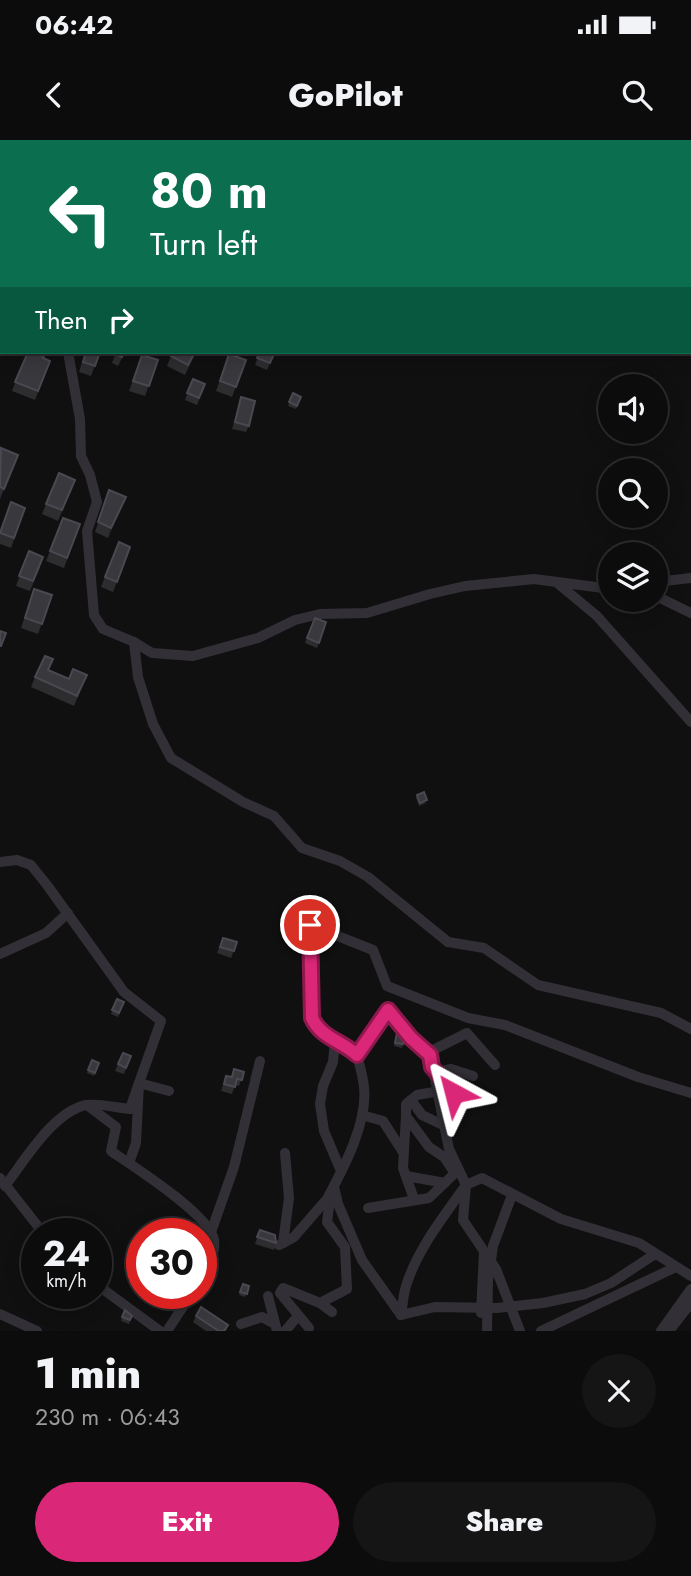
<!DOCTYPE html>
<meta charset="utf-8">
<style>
body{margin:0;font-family:Jost,sans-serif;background:#151516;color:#f1f3f6;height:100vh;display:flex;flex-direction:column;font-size:26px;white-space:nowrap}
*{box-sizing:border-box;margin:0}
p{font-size:23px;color:#9a9b9d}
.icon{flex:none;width:38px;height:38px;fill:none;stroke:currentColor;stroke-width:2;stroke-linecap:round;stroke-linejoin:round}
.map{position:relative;height:1191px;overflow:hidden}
.drawer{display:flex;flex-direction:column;background:#0c0c0d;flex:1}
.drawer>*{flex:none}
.banner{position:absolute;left:0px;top:0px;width:691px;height:214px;box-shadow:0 4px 18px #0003,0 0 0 2px #2c2c2e;background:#0b6e4f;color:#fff;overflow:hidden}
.fabs{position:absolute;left:598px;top:234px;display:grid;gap:14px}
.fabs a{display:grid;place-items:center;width:70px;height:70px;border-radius:50%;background:#0c0c0d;box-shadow:0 4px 18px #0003,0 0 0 2px #2c2c2e;font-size:35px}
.speed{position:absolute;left:21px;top:1078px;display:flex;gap:14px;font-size:35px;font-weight:700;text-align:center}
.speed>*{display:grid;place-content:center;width:91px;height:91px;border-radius:50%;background:#0c0c0d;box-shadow:0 4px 18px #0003,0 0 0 2px #2c2c2e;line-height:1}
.speed small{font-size:18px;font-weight:400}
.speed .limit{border:10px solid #d22;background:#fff;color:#111}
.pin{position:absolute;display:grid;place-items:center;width:60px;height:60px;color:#fff;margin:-30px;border:4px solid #fff;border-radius:50%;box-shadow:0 2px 7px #0007}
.me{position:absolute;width:77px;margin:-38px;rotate:322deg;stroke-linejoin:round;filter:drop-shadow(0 0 5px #0008)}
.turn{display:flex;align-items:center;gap:24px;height:147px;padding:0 35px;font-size:32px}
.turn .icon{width:91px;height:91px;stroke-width:2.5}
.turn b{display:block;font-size:49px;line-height:60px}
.then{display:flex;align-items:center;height:66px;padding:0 35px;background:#0003;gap:14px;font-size:26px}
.round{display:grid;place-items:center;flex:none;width:74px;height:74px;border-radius:37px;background:#151516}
.overview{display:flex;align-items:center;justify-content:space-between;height:119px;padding:0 35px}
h1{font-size:42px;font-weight:800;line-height:52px}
.cta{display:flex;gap:14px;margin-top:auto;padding:14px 35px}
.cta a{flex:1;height:80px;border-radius:42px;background:#db2777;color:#fff;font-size:28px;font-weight:800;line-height:80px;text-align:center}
.cta a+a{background:#151516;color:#f1f3f6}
.status{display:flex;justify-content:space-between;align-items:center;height:49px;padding:0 35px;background:#0c0c0d;direction:ltr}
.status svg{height:19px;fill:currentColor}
header{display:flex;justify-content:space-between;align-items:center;height:91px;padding:0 35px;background:#0c0c0d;font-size:32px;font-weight:800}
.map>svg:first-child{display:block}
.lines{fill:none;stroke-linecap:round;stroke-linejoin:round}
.street{stroke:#323036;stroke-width:10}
.wall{fill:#2d2c2f}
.shaded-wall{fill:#1c1b1d}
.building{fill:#39383d;stroke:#4a4850;stroke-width:2}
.route-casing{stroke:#8e194d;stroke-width:18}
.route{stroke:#db2777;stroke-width:12}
</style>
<div class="status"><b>06:42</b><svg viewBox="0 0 49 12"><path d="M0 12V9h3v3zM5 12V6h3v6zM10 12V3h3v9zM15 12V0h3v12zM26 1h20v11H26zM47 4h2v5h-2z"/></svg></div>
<header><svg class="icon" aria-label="back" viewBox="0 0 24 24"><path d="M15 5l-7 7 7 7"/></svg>GoPilot<svg class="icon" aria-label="search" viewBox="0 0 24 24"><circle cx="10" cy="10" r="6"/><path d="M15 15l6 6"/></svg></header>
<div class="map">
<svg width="691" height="1191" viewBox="0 0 691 1191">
<rect width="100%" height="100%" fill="#101011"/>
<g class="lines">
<g class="street">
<polyline points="68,212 80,279 81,316 90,335 97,362 87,391 94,475 103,489 134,502 152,513 193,516 258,498 295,480 320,474 367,473 430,454 465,446 534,439 611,449"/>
<polyline points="556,442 597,476 691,582"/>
<polyline points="656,442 691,438"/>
<polyline points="656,456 691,473"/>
<polyline points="134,502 138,537 153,584 171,618 243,662 274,676 302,708 340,721 368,737 448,802 484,808 538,845 661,873 691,889"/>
<polyline points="0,722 17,720 31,725 47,745 124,852 161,881 139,943 136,1003 129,1023"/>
<polyline points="0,814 46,793 68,773"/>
<polyline points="335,901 333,922 323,946 320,964 324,991 341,1031"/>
<polyline points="427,913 467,893 495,925"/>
<polyline points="435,930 454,953 468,961"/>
<polyline points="437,932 451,929 473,936"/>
<path d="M691,953L638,937L505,885L468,878L387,846L373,810L310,785L312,878C321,898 342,901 357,915L388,870L411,898L430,915L449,1009L466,1045L482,1038L561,1079L639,1103L691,1136"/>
<polyline points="411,960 422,975 443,985"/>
<path d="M87,965L116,987L111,1011C133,1026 210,1075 214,1100C216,1114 207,1130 201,1141"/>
<polyline points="362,975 383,981 403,1012"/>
<polyline points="406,976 406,964 417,955 439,951"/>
<polyline points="406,1036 445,1043"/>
<polyline points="0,1038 44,1094"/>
<path d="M5,1046C25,1020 53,972 86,965C99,963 117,968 130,969L139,943L169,951"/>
<polyline points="334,1047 338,1064 362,1120 401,1175"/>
<polyline points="414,1059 403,1028 406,976 429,1007 444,1017 454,1032"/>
<polyline points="368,1068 429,1058 455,1033"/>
<polyline points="211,1092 234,1027 260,921"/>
<polyline points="283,1103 294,1097 327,1059 330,1061"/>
<polyline points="279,1105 283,1103 289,1058 285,1013"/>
<polyline points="96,1144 160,1191"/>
<polyline points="268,1156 277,1191"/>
<polyline points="320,1163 332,1172"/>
<polyline points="481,1173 484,1112"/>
<polyline points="0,1174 37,1191"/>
<path d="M401,1175C403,1165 403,1153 407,1143C419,1107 444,1076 466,1045L463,1080L496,1129L520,1191"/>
<polyline points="401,1175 435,1167 497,1168 543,1163 585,1154 611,1143 655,1114"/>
<polyline points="241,1184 262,1177 275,1184"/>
<path d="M309,1188L280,1153L283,1148L320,1163L347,1149L345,1107L327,1082L329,1067L327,1059C343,1029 368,983 364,947C363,937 360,926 357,915"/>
<polyline points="167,1191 192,1153"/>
<polyline points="285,1191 298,1176"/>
<polyline points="487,1191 488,1141 493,1106 512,1055"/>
<polyline points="541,1191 676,1127"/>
<polyline points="661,1191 691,1149"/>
<polyline points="669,1191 691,1163"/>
</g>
</g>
<g class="wall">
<polygon points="28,212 50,221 35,260 12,251"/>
<polygon points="85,212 100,212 91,236 79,232"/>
<polygon points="116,212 128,212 127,213 125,212 118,226 112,223"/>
<polygon points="196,212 185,235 167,226 171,216"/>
<polygon points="260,212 275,212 267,230 255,225"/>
<polygon points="229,214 246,220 232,257 216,251"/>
<polygon points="142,215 158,220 145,256 129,251"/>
<polygon points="193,239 205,244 197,265 185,260"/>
<polygon points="293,253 301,257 296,269 288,266"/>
<polygon points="241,257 249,286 246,292 232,289"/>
<polygon points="0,310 14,325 0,359"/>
<polygon points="75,340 58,381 42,374 46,364"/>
<polygon points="109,350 122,367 108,398 95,392"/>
<polygon points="25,368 11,408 0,404 0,392"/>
<polygon points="63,378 80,384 64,428 46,421"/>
<polygon points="119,402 130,407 113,452 101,447"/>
<polygon points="29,411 40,427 30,451 16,446"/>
<polygon points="34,449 52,455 38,494 21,488"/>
<polygon points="315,478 326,482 317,508 305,503"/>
<polygon points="49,531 69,539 87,535 74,566 31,547 35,537"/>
<polygon points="417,655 426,663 419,666 416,658"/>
<polygon points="223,798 237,802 231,818 217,813"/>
<polygon points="117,859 124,862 118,877 111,874"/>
<polygon points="397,893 403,904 402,908 394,906"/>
<polygon points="123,913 131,916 124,934 115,931"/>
<polygon points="92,920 99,923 94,936 87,933"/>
<polygon points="234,929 244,932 239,946 235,945 232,954 221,951 226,936 231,937"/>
<polygon points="260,1090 276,1103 274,1110 255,1104"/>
<polygon points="243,1144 247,1154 245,1157 239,1155"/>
<polygon points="76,1153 95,1153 91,1163"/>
<polygon points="132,1176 129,1184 121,1181 122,1177"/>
<polygon points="196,1176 228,1185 226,1191 206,1191 193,1182"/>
</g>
<polygon class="shaded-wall" points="126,357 122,367 108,398 111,388"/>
<g class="building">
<polygon points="115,0 126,0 125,2 114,2"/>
<polygon points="197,0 212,0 211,2 197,2"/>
<polygon points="28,212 30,213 30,212 45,212 43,218 50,221 38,251 15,242"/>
<polygon points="86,212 100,212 95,226 83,222"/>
<polygon points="116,212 124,212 122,217 115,214"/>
<polygon points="173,212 195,212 188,225 171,216"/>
<polygon points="260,212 275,212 270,223 257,218"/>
<polygon points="229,214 246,220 236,247 220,241"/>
<polygon points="142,215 158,220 149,246 133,241"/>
<polygon points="193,239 205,244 199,258 187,253"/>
<polygon points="293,253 301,257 297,266 289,262"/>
<polygon points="241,257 255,261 249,286 235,282"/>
<polygon points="1,308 18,315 4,349 0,347"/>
<polygon points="59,333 75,340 62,370 46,364"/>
<polygon points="109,350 126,357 111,388 98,382"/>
<polygon points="11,362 25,368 14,398 0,393"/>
<polygon points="63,378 80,384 67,418 50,411"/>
<polygon points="119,402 130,407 117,442 105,437"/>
<polygon points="29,411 43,417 33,441 19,436"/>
<polygon points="34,449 52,455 42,484 25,478"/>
<polygon points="315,478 326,482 319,503 307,498"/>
<polygon points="0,491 6,493 1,506 0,506"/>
<polygon points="45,516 53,519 48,530 69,539 73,529 87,535 77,556 35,537"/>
<polygon points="424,652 427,660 420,663 417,655"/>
<polygon points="223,798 237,802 234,811 220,807"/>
<polygon points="117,859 124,862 119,873 112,870"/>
<polygon points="397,893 403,895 403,904 395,903"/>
<polygon points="123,913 131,916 126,928 118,924"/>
<polygon points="92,920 99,923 95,933 88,930"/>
<polygon points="234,929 244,932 242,940 237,939 235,947 224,944 226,936 232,937"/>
<polygon points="260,1090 275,1095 276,1103 257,1097"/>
<polygon points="243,1144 249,1146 247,1154 240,1152"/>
<polygon points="83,1153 95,1153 92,1159"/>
<polygon points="201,1167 228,1185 224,1191 219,1191 196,1176"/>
<polygon points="125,1170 132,1176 130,1180 122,1177"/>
</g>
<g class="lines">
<defs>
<path id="route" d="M310,785L312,878C321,898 342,901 357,915L388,870L411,898L430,915L432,927L454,953"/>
</defs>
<use href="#route" class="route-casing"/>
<use href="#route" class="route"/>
</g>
</svg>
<div class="fabs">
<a><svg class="icon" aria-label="sound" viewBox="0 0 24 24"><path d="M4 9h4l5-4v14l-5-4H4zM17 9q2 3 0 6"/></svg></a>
<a><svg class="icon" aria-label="search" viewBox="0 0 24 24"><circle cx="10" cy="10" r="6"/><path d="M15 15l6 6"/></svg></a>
<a><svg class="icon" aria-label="layers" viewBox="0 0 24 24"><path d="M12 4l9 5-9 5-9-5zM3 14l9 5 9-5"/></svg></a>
</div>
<div class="speed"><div>24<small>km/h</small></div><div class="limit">30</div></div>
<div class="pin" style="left:310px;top:785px;background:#d93025"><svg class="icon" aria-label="arrive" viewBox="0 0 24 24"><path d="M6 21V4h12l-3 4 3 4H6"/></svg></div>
<svg class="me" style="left:454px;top:953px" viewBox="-20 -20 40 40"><path d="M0-17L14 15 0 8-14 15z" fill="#db2777" stroke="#fff" stroke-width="4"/></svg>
<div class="banner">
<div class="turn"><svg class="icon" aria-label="left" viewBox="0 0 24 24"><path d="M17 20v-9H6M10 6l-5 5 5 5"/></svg><div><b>80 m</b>Turn left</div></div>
<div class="then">Then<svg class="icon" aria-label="right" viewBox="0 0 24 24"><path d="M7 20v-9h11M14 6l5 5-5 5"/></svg></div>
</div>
</div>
<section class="drawer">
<div class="overview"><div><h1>1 min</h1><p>230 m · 06:43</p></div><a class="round"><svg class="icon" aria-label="close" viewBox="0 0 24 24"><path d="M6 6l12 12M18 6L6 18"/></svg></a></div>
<div class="cta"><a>Exit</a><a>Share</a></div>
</section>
